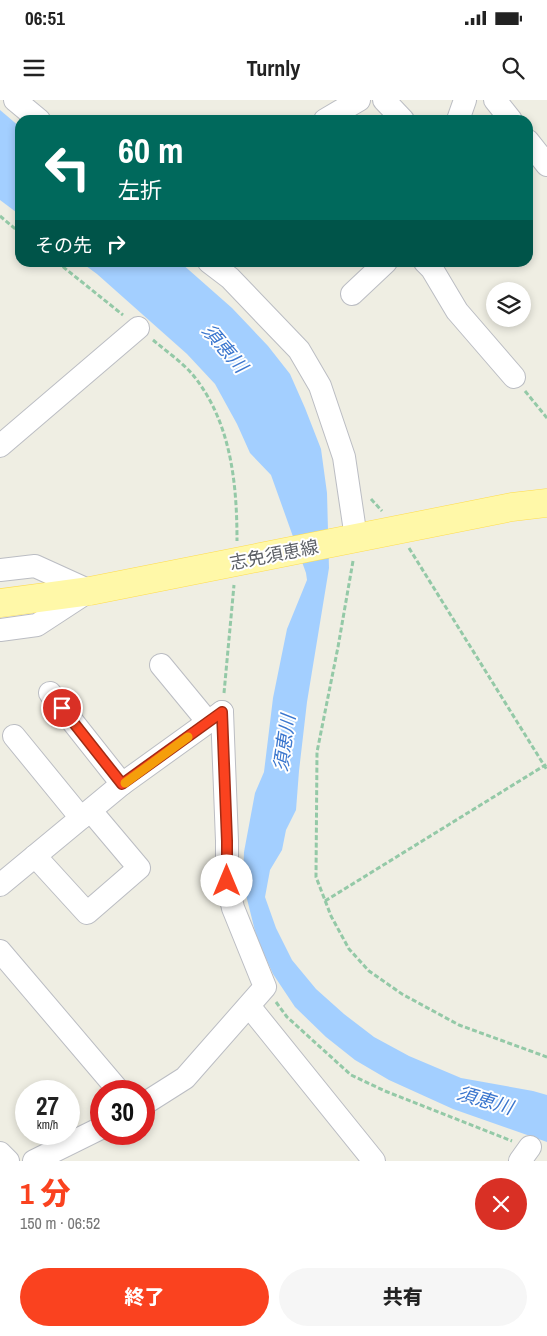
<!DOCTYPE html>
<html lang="ja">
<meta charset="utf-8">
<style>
body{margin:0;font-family:"Archivo Narrow","Noto Sans JP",sans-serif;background:#f6f6f6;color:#222;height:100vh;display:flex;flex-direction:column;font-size:19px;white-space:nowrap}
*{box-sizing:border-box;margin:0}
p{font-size:16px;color:#767676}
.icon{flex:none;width:28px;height:28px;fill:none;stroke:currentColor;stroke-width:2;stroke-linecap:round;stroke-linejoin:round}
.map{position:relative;height:1061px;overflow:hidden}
.drawer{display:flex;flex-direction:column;background:#fff;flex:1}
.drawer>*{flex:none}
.banner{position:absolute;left:15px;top:15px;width:518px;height:152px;border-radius:15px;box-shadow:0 2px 8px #0003;background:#00695c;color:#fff;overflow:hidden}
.fabs{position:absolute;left:486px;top:182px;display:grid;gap:10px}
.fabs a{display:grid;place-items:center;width:45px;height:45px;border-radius:50%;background:#fff;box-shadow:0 2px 8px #0003;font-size:25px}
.speed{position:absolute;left:15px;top:980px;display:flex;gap:10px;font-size:25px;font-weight:700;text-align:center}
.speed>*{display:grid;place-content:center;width:65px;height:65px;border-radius:50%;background:#fff;box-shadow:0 2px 8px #0003;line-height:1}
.speed small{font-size:12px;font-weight:400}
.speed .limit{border:8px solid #d22;background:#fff;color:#111}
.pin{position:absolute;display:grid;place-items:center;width:42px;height:42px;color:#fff;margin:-21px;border:2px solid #fff;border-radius:50%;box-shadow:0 1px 5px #0007}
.me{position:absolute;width:55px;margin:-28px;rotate:0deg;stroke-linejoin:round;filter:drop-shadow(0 0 4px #0008)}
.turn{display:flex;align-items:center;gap:18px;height:105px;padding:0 20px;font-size:22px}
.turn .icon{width:65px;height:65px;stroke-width:2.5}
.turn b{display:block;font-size:35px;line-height:42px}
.then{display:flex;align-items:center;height:48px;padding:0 20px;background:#0003;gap:10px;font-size:19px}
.round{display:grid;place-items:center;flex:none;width:52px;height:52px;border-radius:26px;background:#f6f6f6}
.headline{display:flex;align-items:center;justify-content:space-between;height:85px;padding:0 20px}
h1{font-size:30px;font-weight:800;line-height:38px;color:#fa421f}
.action{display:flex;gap:10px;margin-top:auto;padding:10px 20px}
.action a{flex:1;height:58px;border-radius:30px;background:#fa421f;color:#fff;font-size:20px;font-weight:800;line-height:58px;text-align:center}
.action a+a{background:#f6f6f6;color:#222}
.status{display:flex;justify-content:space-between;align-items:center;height:35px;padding:0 25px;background:#fff;direction:ltr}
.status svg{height:14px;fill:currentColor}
header{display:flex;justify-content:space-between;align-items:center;height:65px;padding:0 20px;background:#fff;font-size:22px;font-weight:800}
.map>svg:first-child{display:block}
.water{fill:#a3cfff}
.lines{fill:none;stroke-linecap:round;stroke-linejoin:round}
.minor-casing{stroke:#bbbdc3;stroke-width:24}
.major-casing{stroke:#ffdc4d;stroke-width:29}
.path{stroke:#94c9a7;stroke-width:3;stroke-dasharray:5 2.5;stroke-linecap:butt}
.minor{stroke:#fff;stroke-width:22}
.major{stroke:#fff8a8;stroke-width:28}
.route-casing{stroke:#a22b14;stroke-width:12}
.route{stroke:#fa421f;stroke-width:9}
.slow{stroke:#f59e0b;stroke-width:9}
.labels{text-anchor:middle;stroke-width:4;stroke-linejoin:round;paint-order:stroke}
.street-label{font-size:18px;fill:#5b5f65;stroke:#fff}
.water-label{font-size:19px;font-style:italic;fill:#3a76ce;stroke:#fff}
</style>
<div class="status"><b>06:51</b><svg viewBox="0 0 49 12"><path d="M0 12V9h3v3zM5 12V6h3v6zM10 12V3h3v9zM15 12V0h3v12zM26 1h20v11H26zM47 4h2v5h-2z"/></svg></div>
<header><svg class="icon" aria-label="menu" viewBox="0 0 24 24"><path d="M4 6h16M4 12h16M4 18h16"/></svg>Turnly<svg class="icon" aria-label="search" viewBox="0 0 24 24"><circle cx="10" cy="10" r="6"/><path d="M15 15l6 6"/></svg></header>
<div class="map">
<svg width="547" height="1061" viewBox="0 0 547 1061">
<rect width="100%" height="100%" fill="#efeee3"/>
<g class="water">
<polygon points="0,10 20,27 20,115 0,100"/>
<polygon points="82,163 181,163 232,208 268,246 290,274 305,308 321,349 327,393 329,468 307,602 299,671 296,710 286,730 282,750 270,770 265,797 276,828 292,860 316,889 344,914 374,937 409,956 461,978 533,991 547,995 547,1042 453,1009 389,980 355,960 326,937 295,907 273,874 257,839 247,799 243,774 244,752 255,693 264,672 273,598 287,529 307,480 306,473 271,375 250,353 237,324 215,284 187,254 97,174"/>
</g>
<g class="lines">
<defs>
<g id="minor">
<polyline points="15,0 39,20"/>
<polyline points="384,0 403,20"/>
<polyline points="495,0 511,20"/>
<polyline points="325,20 359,0"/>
<polyline points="458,20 465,0"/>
<polyline points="528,41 547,65"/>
<polyline points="209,162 230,178 299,250 320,286 344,357 356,438"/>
<polyline points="425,162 432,169 457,211 514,277"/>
<polyline points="352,194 386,162"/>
<polyline points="0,346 138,228"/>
<polyline points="0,470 35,466 90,491"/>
<polyline points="0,530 37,525 89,491"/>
<polyline points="161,565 208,622"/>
<polyline points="50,593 122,684"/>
<polyline points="14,636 81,718"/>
<polyline points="35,756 87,813 139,768 96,717"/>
<polyline points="0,785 122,684 222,612"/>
<polyline points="0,851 119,991"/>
<polyline points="249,906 374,1061"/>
<polyline points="144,1004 185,978 265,887 233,808 227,781 227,741 222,612"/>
<polyline points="0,1053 8,1061"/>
<polyline points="34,1061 101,1028"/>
<polyline points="520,1061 530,1047"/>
</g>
<polyline id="major" points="0,503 90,491 512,407 547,403"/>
</defs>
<use href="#minor" class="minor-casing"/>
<use href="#major" class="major-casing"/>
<g class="path">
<polyline points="0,116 20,133"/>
<polyline points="57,162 123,215"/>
<path d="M153,240C166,251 182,262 193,275C231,322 237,383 237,441"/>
<polyline points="525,291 547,318"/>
<polyline points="371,399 382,411"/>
<polyline points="409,448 547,670"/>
<polyline points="353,461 338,547 317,652 316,777 331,816 349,849 369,871 402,894 459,925 547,957"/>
<polyline points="224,593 234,485"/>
<polyline points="325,801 547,664"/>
<polyline points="276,902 287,917 351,975 385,991 512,1041"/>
</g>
<use href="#minor" class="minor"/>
<use href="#major" class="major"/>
</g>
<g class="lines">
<defs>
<polyline id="route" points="62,608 122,684 222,612 227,741 227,781"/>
</defs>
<use href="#route" class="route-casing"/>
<use href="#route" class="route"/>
<polyline class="slow" points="125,683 188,637"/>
</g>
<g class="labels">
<g class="street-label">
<text transform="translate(274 455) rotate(-11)" y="6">志免須恵線</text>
</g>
<g class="water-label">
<text transform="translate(225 248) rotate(49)" y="7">須恵川</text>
<text transform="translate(284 643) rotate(-82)" y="7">須恵川</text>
<text transform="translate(485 1000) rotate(16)" y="7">須恵川</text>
</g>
</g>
</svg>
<div class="fabs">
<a><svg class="icon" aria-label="layers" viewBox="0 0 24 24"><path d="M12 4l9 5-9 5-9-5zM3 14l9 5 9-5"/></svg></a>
</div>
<div class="speed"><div>27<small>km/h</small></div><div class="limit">30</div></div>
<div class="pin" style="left:62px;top:608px;background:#d93025"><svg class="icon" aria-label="arrive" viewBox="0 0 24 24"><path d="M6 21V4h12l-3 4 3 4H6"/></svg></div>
<svg class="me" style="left:227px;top:781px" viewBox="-20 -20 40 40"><circle r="19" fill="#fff"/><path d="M0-13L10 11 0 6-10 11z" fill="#fa421f"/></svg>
<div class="banner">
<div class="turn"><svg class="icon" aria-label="left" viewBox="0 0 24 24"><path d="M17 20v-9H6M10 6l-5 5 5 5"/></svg><div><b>60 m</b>左折</div></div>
<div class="then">その先<svg class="icon" aria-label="right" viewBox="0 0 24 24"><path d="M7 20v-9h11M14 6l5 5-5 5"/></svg></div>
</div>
</div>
<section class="drawer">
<div class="headline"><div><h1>1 分</h1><p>150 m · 06:52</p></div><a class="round" style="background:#d93025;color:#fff"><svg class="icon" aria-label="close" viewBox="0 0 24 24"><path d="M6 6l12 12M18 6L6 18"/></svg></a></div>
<div class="action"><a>終了</a><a>共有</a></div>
</section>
